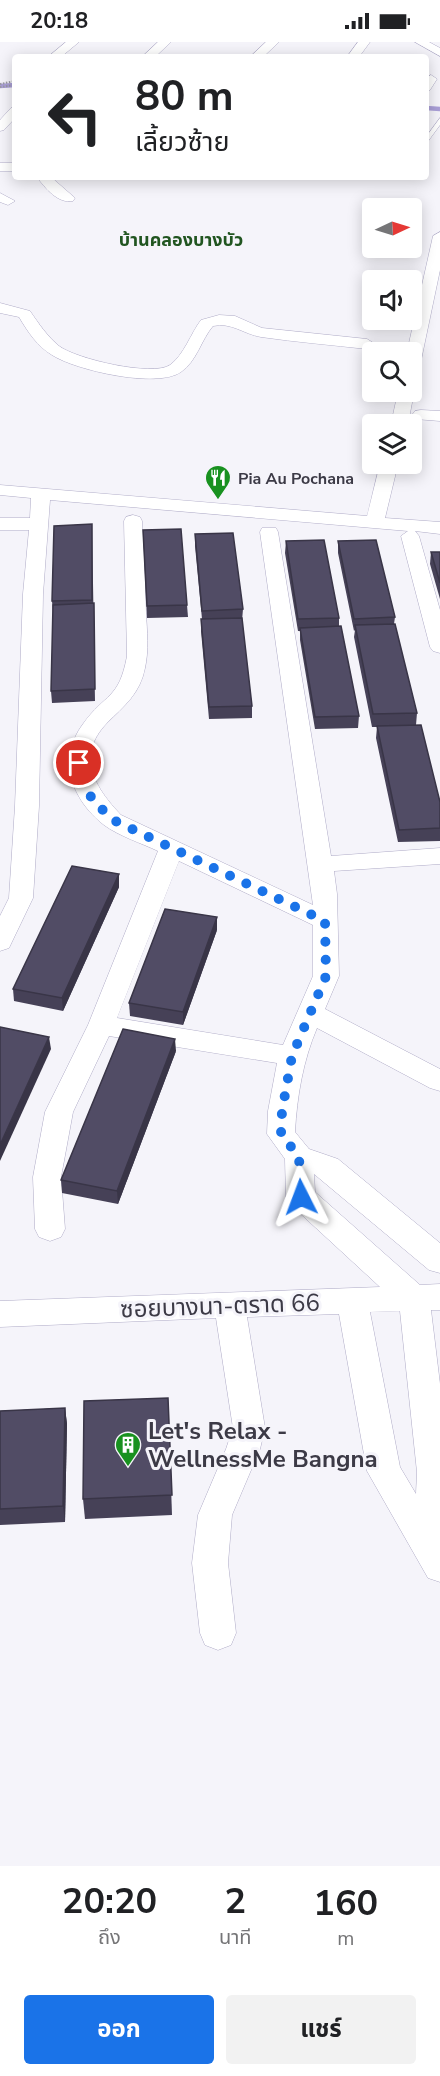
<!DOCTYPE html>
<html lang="th">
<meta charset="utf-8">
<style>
body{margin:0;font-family:"Nunito Sans","Noto Sans Thai",sans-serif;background:#f2f2f2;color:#202124;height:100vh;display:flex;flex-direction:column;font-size:22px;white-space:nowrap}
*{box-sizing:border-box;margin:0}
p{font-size:20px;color:#757577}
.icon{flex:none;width:33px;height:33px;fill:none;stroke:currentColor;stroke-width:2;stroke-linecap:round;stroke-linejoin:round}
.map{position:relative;height:1824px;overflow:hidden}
.panel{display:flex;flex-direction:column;background:#fff;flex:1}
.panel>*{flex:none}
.top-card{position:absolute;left:12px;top:12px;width:417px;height:126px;border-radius:6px;box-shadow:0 3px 15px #0003;background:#fff;color:#202124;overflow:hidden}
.needle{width:39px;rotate:86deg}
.buttons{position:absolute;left:362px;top:156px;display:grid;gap:12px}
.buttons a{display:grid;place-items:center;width:60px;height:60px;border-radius:6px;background:#fff;box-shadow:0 3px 15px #0003;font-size:30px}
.pin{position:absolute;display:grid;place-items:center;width:51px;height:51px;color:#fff;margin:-26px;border:3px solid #fff;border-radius:50%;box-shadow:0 2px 6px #0007}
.me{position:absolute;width:66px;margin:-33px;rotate:357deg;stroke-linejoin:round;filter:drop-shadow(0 0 4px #0008)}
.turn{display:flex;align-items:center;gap:21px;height:126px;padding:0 24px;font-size:27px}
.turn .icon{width:78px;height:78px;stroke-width:2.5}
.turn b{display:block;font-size:42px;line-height:51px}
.eta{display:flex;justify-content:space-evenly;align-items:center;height:102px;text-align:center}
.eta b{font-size:36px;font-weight:700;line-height:42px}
.cta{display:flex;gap:12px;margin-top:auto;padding:12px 24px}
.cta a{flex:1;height:69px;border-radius:6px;background:#1a73e8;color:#fff;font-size:24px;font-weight:700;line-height:69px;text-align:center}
.cta a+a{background:#f2f2f2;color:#202124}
.status{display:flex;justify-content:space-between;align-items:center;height:42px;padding:0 30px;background:#fff;direction:ltr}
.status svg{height:16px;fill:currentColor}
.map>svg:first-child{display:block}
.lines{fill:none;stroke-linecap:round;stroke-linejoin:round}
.stream{stroke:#aa9fd8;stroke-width:4.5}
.service-casing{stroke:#afabc7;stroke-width:1}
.minor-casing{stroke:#afabc7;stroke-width:1}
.path{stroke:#9a99a2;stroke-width:2;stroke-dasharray:1.5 1.5;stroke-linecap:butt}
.service{fill:#fff;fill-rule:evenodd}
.minor{fill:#fff;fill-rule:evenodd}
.wall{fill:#464157}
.shaded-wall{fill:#393547}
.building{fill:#514c65;stroke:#393547;stroke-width:1.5}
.route{stroke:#1a73e8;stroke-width:10;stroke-dasharray:0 18}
.labels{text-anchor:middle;stroke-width:6;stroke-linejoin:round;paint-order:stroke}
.far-poi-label{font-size:16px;font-weight:bold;fill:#3c3a46;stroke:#f5f4fa;text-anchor:start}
.far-quarter-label{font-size:18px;font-weight:bold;fill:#215520;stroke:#f5f4fa}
.near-street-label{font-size:24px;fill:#3c3a46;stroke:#f5f4fa}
.near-poi-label{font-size:24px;font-weight:bold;fill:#3c3a46;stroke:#f5f4fa;text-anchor:start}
</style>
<div class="status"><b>20:18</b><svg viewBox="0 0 49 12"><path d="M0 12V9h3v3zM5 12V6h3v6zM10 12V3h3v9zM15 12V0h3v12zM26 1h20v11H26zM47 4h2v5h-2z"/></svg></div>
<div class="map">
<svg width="440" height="1824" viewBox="0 0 440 1824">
<rect width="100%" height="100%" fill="#f5f4fa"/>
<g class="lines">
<g class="stream">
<polyline points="0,44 15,43"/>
<polyline points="426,66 440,67"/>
</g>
<defs>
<polygon id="service" points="440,76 440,83 426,102 426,95"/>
<g id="minor">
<polygon points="66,0 79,0 61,15 48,15"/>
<polygon points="158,0 171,0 155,15 142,15"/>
<polygon points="266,0 279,0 263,15 250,15"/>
<polygon points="358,0 370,0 359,15 347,15"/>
<polygon points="415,0 429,0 440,6 440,14"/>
<polygon points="431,33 437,37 430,48 426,49 426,36"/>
<polygon points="15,65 15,76 4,88 0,89 0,78 11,66"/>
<rect x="0" y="121" width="15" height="8"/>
<path d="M37,135H51L75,156L73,159C58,162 45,146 37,135Z"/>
<polygon points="0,151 15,159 8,163 0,160"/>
<polygon points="440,190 440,228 419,328 411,333 411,310 407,310 433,194"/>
<path d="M0,261L30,269C39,282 47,294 59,304C76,317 153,335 170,323C184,313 191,291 201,278L219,273L235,274L262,286L367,297L375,302L367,307C332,303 296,300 261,295C243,292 232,280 213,284C201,298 197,319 181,330C157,347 75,328 52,313C37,304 28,290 19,275L0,271Z"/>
<polygon points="411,346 414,350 408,382 391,382 398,350 411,350"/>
<polygon points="421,368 440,369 440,379 415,377 412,373 415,369"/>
<polygon points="380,422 398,422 385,476 440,480 440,492 415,489 419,494 440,568 440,611 433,609 430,605 401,494 408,489 50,458 43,552 39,764 33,856 9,906 0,909 0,874 9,856 15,764 23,552 29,488 0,488 0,476 30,476 31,456 0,453 0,443 367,474"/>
<path d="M133,473L140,475L142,479C144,510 145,540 146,571C147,589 149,608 145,626C140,652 124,664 107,681C75,714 95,746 121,773L313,863L260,490L262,486H276L278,490L331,814L440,806V822L334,829L337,852L339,934L325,967L440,1027V1049L430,1046L317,986C303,1019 297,1054 295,1090L309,1107L338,1117L440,1201V1231L429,1228L314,1132L315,1150L420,1243L440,1242V1268H431L440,1342V1540L428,1536L367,1429L339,1272L247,1275L265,1386L260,1407L232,1473L228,1521L236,1591L231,1603L218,1608L205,1603L200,1591L192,1521L198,1473L226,1407L233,1386L216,1276L0,1285V1259L380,1245L291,1163L286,1155L285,1117L267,1092L268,1069L277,1021L109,994L73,1070L61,1135L65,1187L61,1195L50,1199L39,1195L35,1187L33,1135L45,1070L88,983L158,809C141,801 119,794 104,783C71,757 57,717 83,682C105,651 119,658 127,614L124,479L126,475ZM179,819L313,883V934L283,1003L117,976ZM400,1269L417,1430L416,1452L400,1425L370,1270Z"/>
</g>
</defs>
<use href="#service" class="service-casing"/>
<use href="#minor" class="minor-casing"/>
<g class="path">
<polyline points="0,42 15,39"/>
<polyline points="0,45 15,43"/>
</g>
<use href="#service" class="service"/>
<use href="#minor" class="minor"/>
</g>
<g class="wall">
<polygon points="92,482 95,659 52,661 51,649 53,571 52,559"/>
<polygon points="143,488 187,563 188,575 147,576"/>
<polygon points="195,492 243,567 242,579 252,664 252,676 209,677 201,589 202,577 195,504"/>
<polygon points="286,499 339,576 339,584 359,674 358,686 315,687 300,598 300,589 298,589 285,511"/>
<polygon points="338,499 395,575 394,582 417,671 416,683 440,760 440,799 398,800 376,696 377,685 372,685 354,595 355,588 354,589 338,511"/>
<polygon points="431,510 440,510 440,557 430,522"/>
<polygon points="119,832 119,845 63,969 14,959 13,947"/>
<polygon points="217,888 183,983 130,974 129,961"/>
<polygon points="176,1009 118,1162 62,1151 61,1138"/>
<polygon points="168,1356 172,1473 85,1477 83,1457"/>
<polygon points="65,1366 67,1382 65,1480 0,1483 0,1369"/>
</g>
<g class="shaded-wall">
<polygon points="119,832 119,845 63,969 62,956"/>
<polygon points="217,875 217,888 183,983 183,970"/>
<polygon points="49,995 51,1007 0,1119 0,1103"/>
<polygon points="175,997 176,1009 118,1162 117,1149"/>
<polygon points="65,1366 67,1382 65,1480 63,1464"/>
</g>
<g class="building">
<polygon points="92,482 92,558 52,559 54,484"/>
<polygon points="181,487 187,563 147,564 143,488"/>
<polygon points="233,491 243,567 202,569 195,492"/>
<polygon points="324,498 339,576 298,577 286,499"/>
<polygon points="376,498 395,575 354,577 338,499"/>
<polygon points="431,510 440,510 440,541"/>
<polygon points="94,561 95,647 51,649 53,563"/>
<polygon points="242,576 252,664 209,665 201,577"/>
<polygon points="395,582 417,671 373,672 355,583"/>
<polygon points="341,584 359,674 315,675 300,586"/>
<polygon points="421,683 440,760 440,786 399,788 377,684"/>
<polygon points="72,824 119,832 62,956 13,947"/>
<polygon points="165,867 217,875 183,970 129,961"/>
<polygon points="0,985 49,995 0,1103"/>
<polygon points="123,987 175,997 117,1149 61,1138"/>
<polygon points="168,1356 172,1453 83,1457 84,1359"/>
<polygon points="65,1366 63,1464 0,1467 0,1369"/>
</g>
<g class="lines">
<path class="route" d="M79,721C81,749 94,759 113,778L325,879L326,934L292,1014L282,1069L281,1092L299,1115L301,1155"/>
</g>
<defs>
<symbol id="restaurant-pin" viewBox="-11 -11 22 30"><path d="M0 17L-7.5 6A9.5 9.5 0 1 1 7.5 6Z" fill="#18911f" stroke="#f5f4fa"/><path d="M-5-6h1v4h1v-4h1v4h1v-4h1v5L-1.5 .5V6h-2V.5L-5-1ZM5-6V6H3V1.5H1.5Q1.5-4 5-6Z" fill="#fff"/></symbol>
<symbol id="building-pin" viewBox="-11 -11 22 30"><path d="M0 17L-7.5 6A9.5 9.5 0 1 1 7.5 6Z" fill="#18911f" stroke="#f5f4fa"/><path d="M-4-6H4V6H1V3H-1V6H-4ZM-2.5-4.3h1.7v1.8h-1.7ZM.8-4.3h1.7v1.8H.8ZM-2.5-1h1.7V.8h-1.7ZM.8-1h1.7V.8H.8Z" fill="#fff"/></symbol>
</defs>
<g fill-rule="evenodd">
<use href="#restaurant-pin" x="203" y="421" width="30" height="40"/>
<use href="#building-pin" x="113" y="1388" width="30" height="40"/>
</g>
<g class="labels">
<g class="far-poi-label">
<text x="238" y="442">Pia Au Pochana</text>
</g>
<g class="far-quarter-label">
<text x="181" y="204">บ้านคลองบางบัว</text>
</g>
<g class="near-street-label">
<text transform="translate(220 1264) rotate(-2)" y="8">ซอยบางนา-ตราด 66</text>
</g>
<g class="near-poi-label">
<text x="148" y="1397">Let's Relax -<tspan x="148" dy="28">WellnessMe Bangna</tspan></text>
</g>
</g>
</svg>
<div class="buttons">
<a><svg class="needle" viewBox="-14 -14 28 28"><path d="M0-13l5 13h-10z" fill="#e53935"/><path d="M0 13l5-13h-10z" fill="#757577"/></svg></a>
<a><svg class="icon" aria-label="sound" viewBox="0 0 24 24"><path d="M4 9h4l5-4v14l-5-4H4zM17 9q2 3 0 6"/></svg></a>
<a><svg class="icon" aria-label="search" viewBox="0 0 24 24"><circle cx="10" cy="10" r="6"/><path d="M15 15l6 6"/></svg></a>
<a><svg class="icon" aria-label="layers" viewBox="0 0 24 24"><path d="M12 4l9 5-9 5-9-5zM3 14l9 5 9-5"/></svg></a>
</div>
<div class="pin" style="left:79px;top:721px;background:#d93025"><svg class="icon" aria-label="arrive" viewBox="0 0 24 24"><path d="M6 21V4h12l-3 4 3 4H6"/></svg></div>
<svg class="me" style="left:301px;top:1155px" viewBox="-20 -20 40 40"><path d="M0-17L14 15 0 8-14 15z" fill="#1a73e8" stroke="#fff" stroke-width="4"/></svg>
<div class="top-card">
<div class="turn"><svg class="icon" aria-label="left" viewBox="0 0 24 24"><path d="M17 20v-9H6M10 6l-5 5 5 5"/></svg><div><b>80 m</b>เลี้ยวซ้าย</div></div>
</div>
</div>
<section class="panel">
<div class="eta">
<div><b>20:20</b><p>ถึง</p></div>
<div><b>2</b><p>นาที</p></div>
<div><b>160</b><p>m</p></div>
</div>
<div class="cta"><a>ออก</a><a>แชร์</a></div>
</section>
